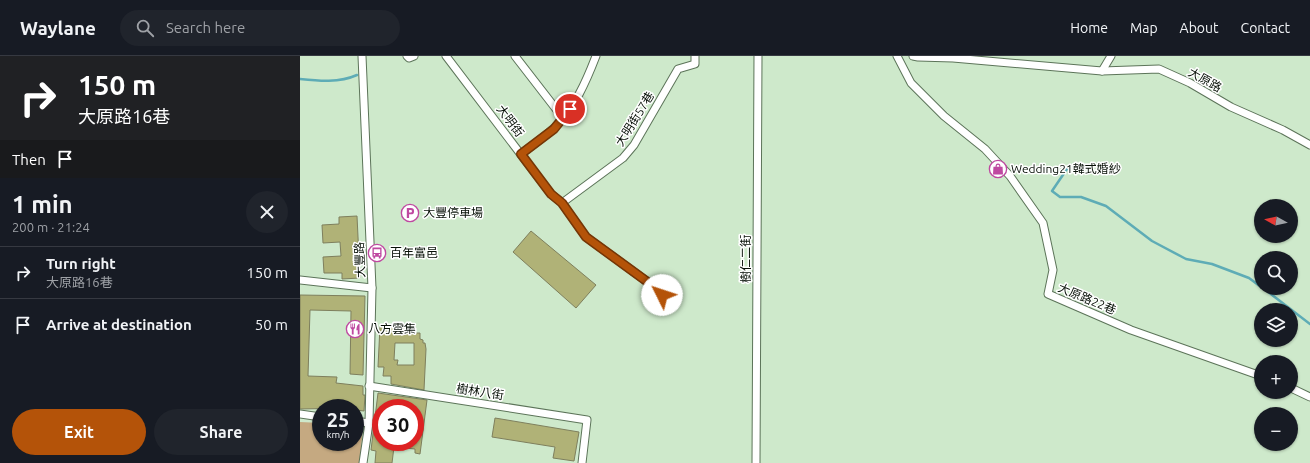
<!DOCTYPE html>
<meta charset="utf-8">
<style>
body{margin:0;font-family:Ubuntu,"Noto Sans TC",sans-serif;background:#20242c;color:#f1f3f6;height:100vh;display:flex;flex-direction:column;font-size:15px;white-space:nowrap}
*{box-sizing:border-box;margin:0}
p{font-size:13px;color:#9ea1a6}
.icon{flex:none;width:22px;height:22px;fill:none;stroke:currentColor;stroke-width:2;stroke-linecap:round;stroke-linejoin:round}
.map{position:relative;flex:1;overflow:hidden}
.side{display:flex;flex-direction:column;background:#171b24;width:300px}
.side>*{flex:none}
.banner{background:#202124;color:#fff;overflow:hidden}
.needle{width:26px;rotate:278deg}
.tools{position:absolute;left:954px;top:143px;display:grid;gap:8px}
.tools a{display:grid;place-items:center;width:44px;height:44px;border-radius:50%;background:#171b24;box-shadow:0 1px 3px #0004;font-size:20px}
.speed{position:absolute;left:12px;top:343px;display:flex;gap:8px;font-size:20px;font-weight:700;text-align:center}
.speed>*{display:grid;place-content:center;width:52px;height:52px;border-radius:50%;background:#171b24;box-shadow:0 1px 3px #0004;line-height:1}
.speed small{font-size:10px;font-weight:400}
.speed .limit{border:6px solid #d22;background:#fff;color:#111}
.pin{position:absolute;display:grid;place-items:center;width:34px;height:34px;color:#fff;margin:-17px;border:2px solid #fff;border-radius:50%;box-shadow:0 1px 4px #0007}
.me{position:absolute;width:44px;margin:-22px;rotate:311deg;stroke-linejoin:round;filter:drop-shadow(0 0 3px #0008)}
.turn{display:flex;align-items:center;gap:14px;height:84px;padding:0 12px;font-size:18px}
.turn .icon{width:52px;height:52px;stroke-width:2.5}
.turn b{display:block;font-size:28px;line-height:34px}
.then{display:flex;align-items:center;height:38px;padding:0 12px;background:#0003;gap:8px;font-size:15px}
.round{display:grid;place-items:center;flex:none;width:42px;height:42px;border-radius:21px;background:#20242c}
.headline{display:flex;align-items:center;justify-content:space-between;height:68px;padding:0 12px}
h1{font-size:24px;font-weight:700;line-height:30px}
.button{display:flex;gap:8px;margin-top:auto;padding:8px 12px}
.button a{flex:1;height:46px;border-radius:24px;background:#b45309;color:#fff;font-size:16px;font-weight:700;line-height:46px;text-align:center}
.button a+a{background:#20242c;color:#f1f3f6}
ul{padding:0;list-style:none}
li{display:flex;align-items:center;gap:12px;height:52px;padding:0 12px;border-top:1px solid #363941}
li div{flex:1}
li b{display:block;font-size:15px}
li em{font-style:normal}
header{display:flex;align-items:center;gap:24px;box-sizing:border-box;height:56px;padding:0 20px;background:#171b24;border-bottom:1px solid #363941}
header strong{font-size:19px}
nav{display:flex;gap:22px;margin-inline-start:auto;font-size:14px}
.search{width:280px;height:36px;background:#20242c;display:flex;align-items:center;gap:10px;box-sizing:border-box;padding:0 14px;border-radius:22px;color:#9ea1a6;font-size:15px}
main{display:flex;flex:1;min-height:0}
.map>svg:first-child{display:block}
.green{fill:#c5a981}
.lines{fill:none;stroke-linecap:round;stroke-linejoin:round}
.stream{stroke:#5eacb6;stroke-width:2.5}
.building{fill:#b0b277;stroke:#7e7f5d;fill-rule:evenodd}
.street-casing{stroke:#5c7459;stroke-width:9}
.street{stroke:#fff;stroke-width:7}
.route-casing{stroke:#753606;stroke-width:10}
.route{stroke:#b45309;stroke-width:7}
.labels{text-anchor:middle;stroke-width:3;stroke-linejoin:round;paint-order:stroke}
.street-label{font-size:12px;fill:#060f06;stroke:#fff}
.poi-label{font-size:12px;fill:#060f06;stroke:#fff;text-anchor:start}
</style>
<header>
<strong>Waylane</strong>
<div class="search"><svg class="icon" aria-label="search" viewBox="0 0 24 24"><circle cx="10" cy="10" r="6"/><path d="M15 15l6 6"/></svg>Search here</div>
<nav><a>Home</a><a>Map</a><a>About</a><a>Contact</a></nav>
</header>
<main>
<section class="side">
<div class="banner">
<div class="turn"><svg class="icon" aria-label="right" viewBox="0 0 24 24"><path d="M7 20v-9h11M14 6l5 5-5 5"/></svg><div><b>150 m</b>大原路16巷</div></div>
<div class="then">Then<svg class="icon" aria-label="arrive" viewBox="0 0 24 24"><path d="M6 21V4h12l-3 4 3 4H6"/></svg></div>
</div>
<div class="headline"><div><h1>1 min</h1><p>200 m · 21:24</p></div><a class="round"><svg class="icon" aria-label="close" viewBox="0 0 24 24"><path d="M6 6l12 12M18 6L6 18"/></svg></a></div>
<ul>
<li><svg class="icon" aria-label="right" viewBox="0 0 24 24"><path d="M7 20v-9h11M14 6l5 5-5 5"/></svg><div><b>Turn right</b><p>大原路16巷</p></div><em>150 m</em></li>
<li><svg class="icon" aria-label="arrive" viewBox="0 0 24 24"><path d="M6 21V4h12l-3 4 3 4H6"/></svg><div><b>Arrive at destination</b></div><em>50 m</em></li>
</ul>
<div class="button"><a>Exit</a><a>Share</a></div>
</section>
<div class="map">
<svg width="1010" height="407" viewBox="0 0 1010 407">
<rect width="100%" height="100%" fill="#cee9cb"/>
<polygon class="green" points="0,366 21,367 21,386 55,386 55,370 63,370 60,407 0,407"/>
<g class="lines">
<g class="stream">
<path d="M0,23C19,25 39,27 57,19"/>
<polyline points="769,110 752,135 760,141 781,141 806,150 852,185 886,203 912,208 949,222 961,231"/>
<polyline points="963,232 1010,268"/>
</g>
</g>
<g class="building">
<polygon points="57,160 60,222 42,223 42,217 24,217 23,201 41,200 40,186 23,187 22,169 39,168 39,161"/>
<polygon points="231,175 296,229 276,252 213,196"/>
<polygon points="0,239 65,240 63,319 50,318 51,255 10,254 8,320 37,321 36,327 63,330 63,339 65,339 64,355 55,354 55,352 0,353"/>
<path d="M80,270L107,271L106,277H120V283L123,284V287H125L126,293L124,334L91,328V320H83L84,311H78ZM95,287H114V309H97L98,304H94Z"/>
<path d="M78,337L127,344L120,398L115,397V393L94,391L92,407H75L76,395L71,394ZM102,350L115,352V386H81V352H102Z"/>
<polygon points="195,362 279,376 274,405 253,402 255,391 192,381"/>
</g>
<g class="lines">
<defs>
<g id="street">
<polyline points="62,0 72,232 69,367 63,407"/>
<polyline points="107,0 109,2 114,0"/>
<polyline points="146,0 251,138 262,147 286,181 349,227 362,239"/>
<polyline points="215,0 263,62"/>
<polyline points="597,0 611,27 644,60 685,93 710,120 743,167 753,214 748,238 831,274 961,320"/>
<polyline points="613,0 618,1 653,2 802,15 859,13 890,27 931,51 983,74 1010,89"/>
<polyline points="802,15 811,0"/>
<path d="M221,98C232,89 245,81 255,71C275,51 286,26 296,0"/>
<polyline points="262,147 323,102 334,89 378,13 395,8 395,0"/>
<polyline points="0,224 72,232"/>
<polyline points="69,330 287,364 282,407"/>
<polyline points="991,332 1010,341"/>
<polyline points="0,358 21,361"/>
<polyline points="55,365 69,367"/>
<polyline points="456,407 458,0"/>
</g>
</defs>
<use href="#street" class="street-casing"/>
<use href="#street" class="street"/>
</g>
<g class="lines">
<defs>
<polyline id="route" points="270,53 254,73 221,98 251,138 262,147 286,181 349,227 362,239"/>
</defs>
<use href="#route" class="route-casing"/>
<use href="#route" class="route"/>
</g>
<defs>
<symbol id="shop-ring" viewBox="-11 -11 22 22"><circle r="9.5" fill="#fff" stroke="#bf49a1" stroke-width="1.5"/><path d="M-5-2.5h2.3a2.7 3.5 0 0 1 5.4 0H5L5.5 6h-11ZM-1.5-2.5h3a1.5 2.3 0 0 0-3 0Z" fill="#bf49a1"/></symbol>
<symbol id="parking-ring" viewBox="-11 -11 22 22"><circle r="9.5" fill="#fff" stroke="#bf49a1" stroke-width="1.5"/><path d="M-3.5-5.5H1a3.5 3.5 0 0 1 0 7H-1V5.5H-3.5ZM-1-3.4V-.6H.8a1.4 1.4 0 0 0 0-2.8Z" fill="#bf49a1"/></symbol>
<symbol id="bus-ring" viewBox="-11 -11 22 22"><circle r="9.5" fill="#fff" stroke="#bf49a1" stroke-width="1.5"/><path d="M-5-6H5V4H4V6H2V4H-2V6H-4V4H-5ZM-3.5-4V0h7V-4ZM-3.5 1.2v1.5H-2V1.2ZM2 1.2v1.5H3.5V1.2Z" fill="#bf49a1"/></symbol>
<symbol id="restaurant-ring" viewBox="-11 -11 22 22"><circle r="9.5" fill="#fff" stroke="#bf49a1" stroke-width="1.5"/><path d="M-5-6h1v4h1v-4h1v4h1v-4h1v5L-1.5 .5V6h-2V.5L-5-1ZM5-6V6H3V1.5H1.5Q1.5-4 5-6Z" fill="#bf49a1"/></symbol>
</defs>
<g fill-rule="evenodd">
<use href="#shop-ring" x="688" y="103" width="20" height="20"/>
<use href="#parking-ring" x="100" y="147" width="20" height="20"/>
<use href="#bus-ring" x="67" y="187" width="20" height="20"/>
<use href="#restaurant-ring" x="45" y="263" width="20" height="20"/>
</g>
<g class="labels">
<g class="street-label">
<text transform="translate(905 24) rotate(29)" y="4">大原路</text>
<text transform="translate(335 63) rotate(-58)" y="4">大明街57巷</text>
<text transform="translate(210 65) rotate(53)" y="4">大明街</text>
<text transform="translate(446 203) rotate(-90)" y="4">樹仁二街</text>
<text transform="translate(60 204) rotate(-92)" y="4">大豐路</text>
<text transform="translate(787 243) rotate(23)" y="4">大原路22巷</text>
<text transform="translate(180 336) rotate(9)" y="4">樹林八街</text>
</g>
<g class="poi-label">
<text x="711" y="117">Wedding21韓式婚紗</text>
<text x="123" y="161">大豐停車場</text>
<text x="90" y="201">百年富邑</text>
<text x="68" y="277">八方雲集</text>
</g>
</g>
</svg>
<div class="tools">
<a><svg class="needle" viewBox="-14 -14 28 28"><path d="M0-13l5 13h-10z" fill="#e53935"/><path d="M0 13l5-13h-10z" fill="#9ea1a6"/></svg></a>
<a><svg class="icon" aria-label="search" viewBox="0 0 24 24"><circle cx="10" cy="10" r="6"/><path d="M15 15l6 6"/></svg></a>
<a><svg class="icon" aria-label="layers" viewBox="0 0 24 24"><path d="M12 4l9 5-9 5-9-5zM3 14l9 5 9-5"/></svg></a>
<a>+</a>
<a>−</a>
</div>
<div class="speed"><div>25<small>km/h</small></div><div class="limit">30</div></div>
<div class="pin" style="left:270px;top:53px;background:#d93025"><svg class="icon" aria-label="arrive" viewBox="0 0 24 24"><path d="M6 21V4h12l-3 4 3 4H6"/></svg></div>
<svg class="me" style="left:362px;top:239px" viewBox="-20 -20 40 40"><circle r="19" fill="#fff"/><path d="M0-13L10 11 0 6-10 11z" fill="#b45309"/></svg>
</div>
</main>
